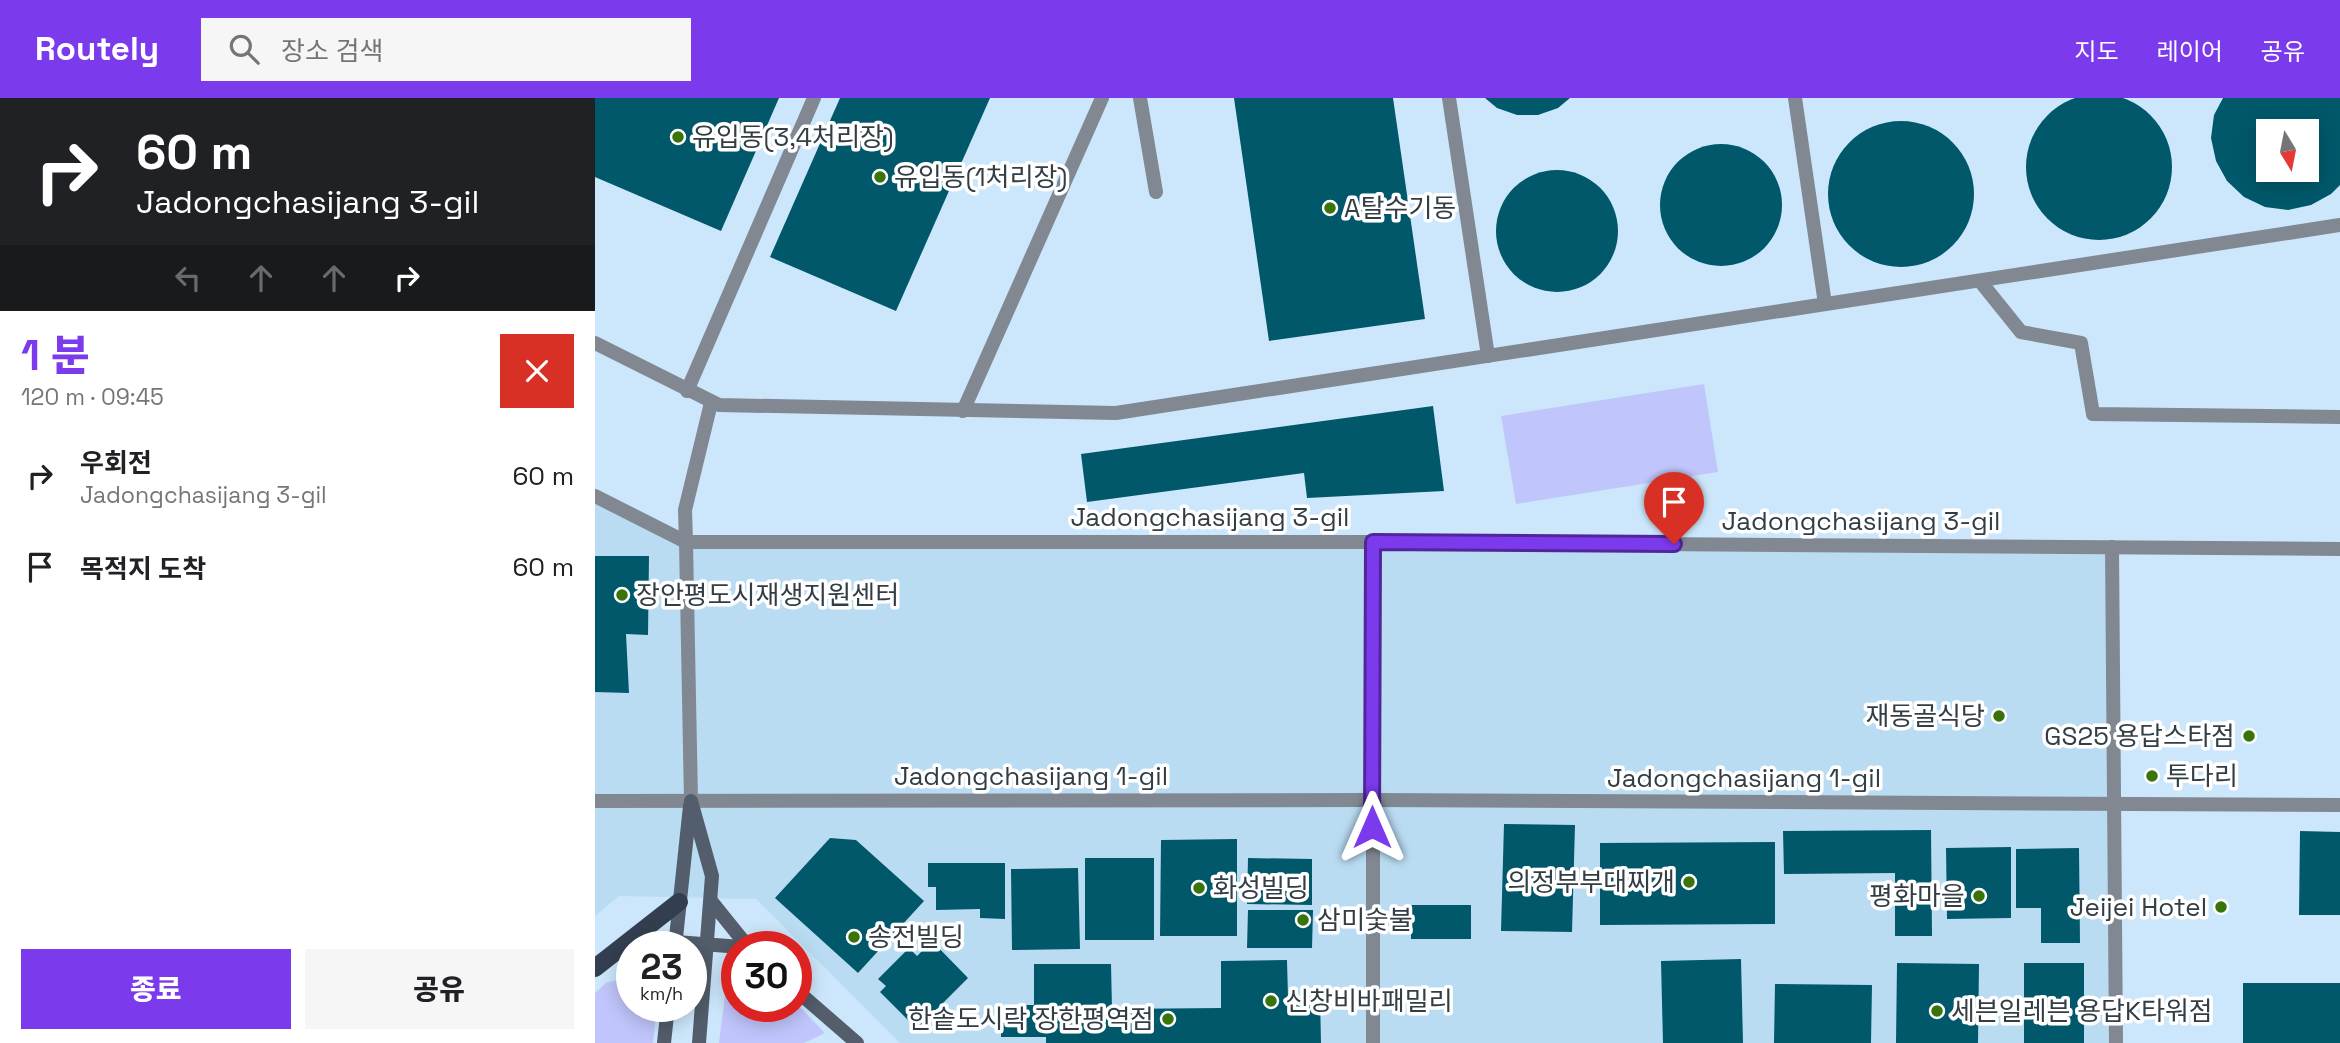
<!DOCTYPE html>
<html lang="ko">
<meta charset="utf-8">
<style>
body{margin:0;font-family:"Space Grotesk","Noto Sans KR",sans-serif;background:#f6f6f6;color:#202124;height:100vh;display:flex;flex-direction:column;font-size:26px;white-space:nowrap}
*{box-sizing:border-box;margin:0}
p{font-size:23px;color:#757577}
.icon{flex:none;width:38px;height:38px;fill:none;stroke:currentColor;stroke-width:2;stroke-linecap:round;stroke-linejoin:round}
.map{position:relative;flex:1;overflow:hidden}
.details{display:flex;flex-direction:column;background:#fff;width:595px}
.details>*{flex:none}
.top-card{background:#202124;color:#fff;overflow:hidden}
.needle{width:46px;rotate:170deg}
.controls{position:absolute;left:1661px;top:21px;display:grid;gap:14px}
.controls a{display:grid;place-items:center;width:63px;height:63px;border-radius:0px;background:#fff;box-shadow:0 4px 18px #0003;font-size:35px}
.speed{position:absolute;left:21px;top:833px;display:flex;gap:14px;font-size:35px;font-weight:700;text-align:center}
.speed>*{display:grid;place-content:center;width:91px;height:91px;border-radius:50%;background:#fff;box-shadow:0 4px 18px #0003;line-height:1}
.speed small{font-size:18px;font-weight:400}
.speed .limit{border:10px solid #d22;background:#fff;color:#111}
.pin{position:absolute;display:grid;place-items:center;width:60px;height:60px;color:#fff;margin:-72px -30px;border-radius:50% 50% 50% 0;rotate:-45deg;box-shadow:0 0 7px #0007}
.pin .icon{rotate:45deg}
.me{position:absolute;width:77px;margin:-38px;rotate:0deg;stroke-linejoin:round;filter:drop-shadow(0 0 5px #0008)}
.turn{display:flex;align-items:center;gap:24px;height:147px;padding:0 21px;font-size:32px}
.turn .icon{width:91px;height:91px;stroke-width:2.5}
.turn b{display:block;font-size:49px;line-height:60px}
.lanes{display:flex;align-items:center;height:66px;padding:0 21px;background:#0003;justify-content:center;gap:35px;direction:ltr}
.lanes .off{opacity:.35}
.round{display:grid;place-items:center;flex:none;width:74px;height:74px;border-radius:0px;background:#f6f6f6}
.headline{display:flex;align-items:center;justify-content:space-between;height:119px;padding:0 21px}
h1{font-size:42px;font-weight:800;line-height:52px;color:#7c3aed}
.action{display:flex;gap:14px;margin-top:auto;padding:14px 21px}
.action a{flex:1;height:80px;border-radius:0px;background:#7c3aed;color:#fff;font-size:28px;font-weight:800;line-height:80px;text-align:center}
.action a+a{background:#f6f6f6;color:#202124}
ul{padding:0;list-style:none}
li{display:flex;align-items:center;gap:21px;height:91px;padding:0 21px}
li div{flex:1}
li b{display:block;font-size:26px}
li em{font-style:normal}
header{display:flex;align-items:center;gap:42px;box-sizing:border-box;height:98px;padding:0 35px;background:#7c3aed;color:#fff}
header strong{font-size:33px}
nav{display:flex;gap:38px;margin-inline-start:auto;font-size:24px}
.search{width:490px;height:63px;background:#f6f6f6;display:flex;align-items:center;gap:18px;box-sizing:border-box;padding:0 24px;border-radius:0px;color:#757577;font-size:26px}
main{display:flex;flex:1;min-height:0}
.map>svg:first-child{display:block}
.built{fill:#badcf3}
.green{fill:#c0c6fc}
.building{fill:#00586a;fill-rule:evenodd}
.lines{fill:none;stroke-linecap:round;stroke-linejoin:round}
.lane{stroke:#818892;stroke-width:14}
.street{stroke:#818892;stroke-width:14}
.secondary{stroke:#535d6b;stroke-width:14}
.primary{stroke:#333f50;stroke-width:18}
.route-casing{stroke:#51269a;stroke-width:18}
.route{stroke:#7c3aed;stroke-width:12}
.poi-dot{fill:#387409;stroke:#fff;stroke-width:2.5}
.labels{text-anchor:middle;stroke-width:7;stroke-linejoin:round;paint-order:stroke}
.poi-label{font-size:26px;fill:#323d44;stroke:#fff;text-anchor:start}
.street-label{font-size:26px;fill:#323d44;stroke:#fff}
</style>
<header>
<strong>Routely</strong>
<div class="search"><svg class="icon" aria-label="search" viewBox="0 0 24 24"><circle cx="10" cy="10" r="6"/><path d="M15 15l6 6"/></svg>장소 검색</div>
<nav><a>지도</a><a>레이어</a><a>공유</a></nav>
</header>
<main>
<section class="details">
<div class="top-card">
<div class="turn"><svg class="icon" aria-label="right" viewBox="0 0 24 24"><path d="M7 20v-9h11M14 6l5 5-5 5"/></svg><div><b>60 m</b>Jadongchasijang 3-gil</div></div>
<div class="lanes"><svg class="icon off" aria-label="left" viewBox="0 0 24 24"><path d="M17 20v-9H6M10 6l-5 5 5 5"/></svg><svg class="icon off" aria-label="ahead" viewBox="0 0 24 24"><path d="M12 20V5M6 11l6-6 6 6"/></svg><svg class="icon off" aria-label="ahead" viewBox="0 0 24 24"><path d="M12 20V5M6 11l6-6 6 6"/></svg><svg class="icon" aria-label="right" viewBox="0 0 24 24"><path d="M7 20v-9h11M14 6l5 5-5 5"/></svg></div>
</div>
<div class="headline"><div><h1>1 분</h1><p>120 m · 09:45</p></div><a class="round" style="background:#d93025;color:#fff"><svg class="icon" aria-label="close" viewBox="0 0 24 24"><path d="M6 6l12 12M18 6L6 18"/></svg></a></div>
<ul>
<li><svg class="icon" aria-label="right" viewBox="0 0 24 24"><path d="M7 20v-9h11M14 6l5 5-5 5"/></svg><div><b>우회전</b><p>Jadongchasijang 3-gil</p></div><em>60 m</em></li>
<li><svg class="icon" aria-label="arrive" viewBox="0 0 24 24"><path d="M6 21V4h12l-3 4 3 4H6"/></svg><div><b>목적지 도착</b></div><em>60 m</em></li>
</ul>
<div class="action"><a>종료</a><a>공유</a></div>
</section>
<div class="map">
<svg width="1745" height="945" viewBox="0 0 1745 945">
<rect width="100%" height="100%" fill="#cce7fb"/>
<polygon class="built" points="0,398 91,444 1517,449 1520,945 305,945 161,801 24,798 0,818"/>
<g class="green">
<polygon points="1109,286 1123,374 921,406 906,318"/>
<polygon points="142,873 142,908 201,908 201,905 230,935 209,945 124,945 132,882 134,876"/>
<polygon points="25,881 37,886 37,908 62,908 58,945 0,945 0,895 11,885"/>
</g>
<g class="building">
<circle cx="1504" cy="69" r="73"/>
<polygon points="0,0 184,0 126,133 0,79"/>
<polygon points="245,0 395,0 301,213 175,159"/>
<polygon points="639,0 798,0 830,221 674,243"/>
<polygon points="890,0 975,0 963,10 943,17 922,17 902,10"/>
<path d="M1628,0H1745V87L1736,96L1716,107L1693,112L1670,109L1649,99L1632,83L1621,63L1616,40L1619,17ZM1673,33H1712V72H1673Z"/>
<circle cx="1306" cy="96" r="73"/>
<circle cx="1126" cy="107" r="61"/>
<circle cx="962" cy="133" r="61"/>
<polygon points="838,308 849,393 712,400 709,375 492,404 486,356"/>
<polygon points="0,458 54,458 53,537 31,536 34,595 0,594"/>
<polygon points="909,726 980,727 977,834 906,833"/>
<polygon points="1336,732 1337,838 1300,838 1300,775 1189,776 1188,733"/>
<polygon points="1705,733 1745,734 1745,817 1704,817"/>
<polygon points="235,740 261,742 329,803 263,875 180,800"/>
<polygon points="642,741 642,838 565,838 566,742"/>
<polygon points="1180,744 1180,826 1005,827 1005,745"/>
<polygon points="1416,749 1416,820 1352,821 1351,750"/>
<polygon points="1484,750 1485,845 1446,845 1446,810 1421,810 1421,751"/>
<rect x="490" y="760" width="69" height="82"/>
<polygon points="653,760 717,761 717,807 652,806"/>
<polygon points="333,765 410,765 410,821 385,820 385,811 341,812 341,789 333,789"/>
<polygon points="483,770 485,851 417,852 416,771"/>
<rect x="816" y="807" width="60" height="34"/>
<polygon points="653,812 718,812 717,850 652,850"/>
<polygon points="337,843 373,880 322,931 285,894 291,888 283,881 314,850 322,858"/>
<polygon points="1146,861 1148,945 1068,945 1066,863"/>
<polygon points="692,862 693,899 725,898 726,945 451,945 451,939 406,939 406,907 439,907 439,866 516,866 517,911 626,910 626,863"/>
<polygon points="1302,865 1384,866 1383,945 1301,945"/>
<rect x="1429" y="865" width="60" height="80"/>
<rect x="1648" y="885" width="97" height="60"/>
<polygon points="1180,886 1277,887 1276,945 1179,945"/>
</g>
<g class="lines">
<g class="lane">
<polyline points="545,0 561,94"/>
<polyline points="854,0 893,258"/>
<polyline points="1200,0 1230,206"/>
<polyline points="1385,183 1426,234 1486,245 1498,316 1745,319"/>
<polyline points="0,245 124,307 521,315 1745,127"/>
<polyline points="92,293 219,0"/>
<polyline points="368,313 507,0"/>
<polyline points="91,444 90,412 116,305"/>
</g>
<g class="street">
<polyline points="0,398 91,444 778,444 1745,451"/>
<polyline points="91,444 96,703"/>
<polyline points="778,444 778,945"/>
<polyline points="1517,449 1521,945"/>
<polyline points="0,703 777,702 1745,707"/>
</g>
<g class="secondary">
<polyline points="96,703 117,778 104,945"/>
<polyline points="116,803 153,849"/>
<polyline points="81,844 146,849"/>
<polyline points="80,849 95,708"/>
<polyline points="201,892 262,945"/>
<polyline points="69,945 73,908"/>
</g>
<polyline class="primary" points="0,870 84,804"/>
</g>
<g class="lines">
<defs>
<polyline id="route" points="777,729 778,444 1079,446"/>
</defs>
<use href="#route" class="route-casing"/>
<use href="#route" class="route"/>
</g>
<g class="poi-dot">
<circle cx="83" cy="39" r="7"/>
<circle cx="285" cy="79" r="7"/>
<circle cx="735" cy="110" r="7"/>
<circle cx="27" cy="497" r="7"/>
<circle cx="1404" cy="618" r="7"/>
<circle cx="1654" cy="638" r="7"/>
<circle cx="1557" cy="678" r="7"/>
<circle cx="1094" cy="784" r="7"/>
<circle cx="604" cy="790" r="7"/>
<circle cx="1384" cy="798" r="7"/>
<circle cx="1626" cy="809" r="7"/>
<circle cx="708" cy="822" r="7"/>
<circle cx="259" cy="839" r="7"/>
<circle cx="676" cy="903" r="7"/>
<circle cx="1342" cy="913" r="7"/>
<circle cx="573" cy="921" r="7"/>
</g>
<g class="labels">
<g class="poi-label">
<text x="97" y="48">유입동(3,4처리장)</text>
<text x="299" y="88">유입동(1처리장)</text>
<text x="749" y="119">A탈수기동</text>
<text x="41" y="506">장안평도시재생지원센터</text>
<text x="1390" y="627" text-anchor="end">재동골식당</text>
<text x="1640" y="647" text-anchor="end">GS25 용답스타점</text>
<text x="1571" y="687">투다리</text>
<text x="1080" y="793" text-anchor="end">의정부부대찌개</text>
<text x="618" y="799">화성빌딩</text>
<text x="1370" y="807" text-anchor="end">평화마을</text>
<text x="1612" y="818" text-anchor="end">Jeijei Hotel</text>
<text x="722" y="831">삼미숯불</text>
<text x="273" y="848">송전빌딩</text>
<text x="690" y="912">신창비바패밀리</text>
<text x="1356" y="922">세븐일레븐 용답K타워점</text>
<text x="559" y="930" text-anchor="end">한솥도시락 장한평역점</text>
</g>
<g class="street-label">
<text x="615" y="428">Jadongchasijang 3-gil</text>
<text x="1266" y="432">Jadongchasijang 3-gil</text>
<text x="436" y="687">Jadongchasijang 1-gil</text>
<text x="1149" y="689">Jadongchasijang 1-gil</text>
</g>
</g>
</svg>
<div class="controls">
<a><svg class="needle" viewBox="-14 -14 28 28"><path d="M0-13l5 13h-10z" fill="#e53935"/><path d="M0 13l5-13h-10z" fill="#757577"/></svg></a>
</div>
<div class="speed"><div>23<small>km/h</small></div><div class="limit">30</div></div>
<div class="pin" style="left:1079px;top:446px;background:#d93025"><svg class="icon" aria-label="arrive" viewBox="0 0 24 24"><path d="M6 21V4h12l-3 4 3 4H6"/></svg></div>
<svg class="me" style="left:777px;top:729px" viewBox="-20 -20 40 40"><path d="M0-17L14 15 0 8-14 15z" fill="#7c3aed" stroke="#fff" stroke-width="4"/></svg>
</div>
</main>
